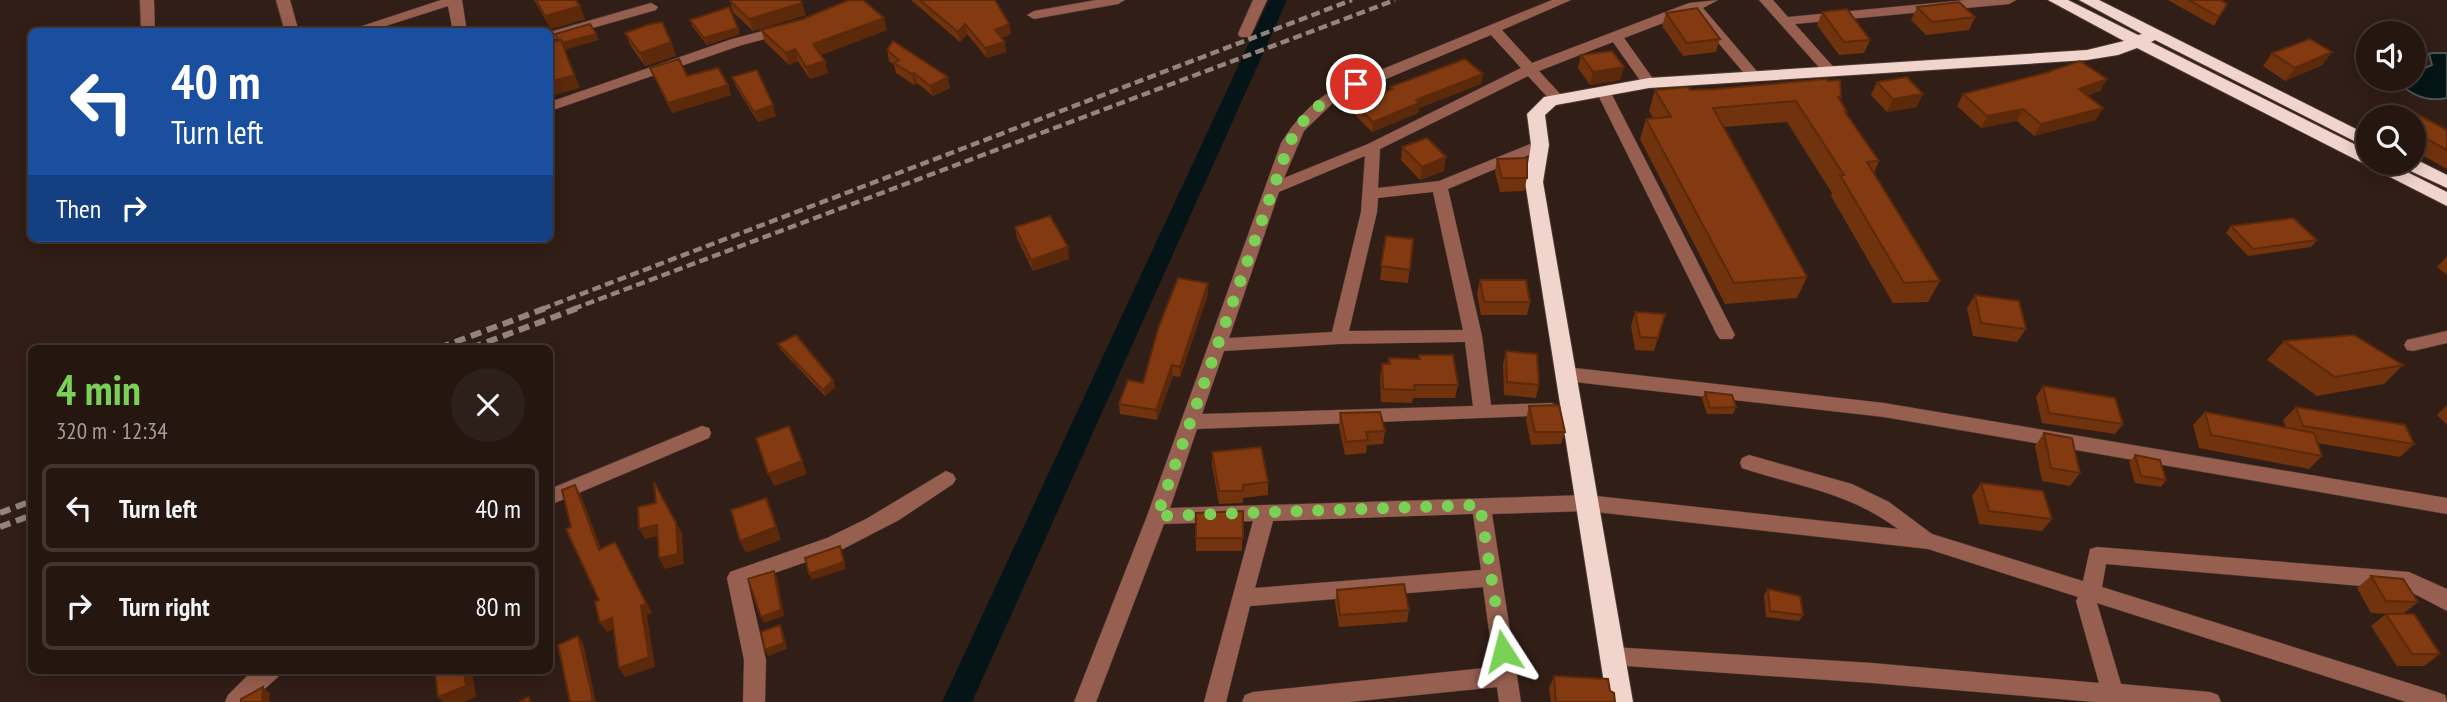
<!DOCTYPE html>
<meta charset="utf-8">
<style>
body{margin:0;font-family:"PT Sans Narrow",sans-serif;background:#2d1f19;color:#f1f3f6;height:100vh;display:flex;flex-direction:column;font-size:26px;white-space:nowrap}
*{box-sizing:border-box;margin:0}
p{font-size:23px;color:#a39f9f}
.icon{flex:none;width:38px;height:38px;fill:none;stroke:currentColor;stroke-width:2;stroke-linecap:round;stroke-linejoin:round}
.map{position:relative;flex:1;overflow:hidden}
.panel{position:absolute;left:28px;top:345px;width:525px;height:329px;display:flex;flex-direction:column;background:#251610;border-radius:10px;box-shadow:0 4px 18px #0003,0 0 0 2px #423530}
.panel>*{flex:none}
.top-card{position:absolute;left:28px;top:28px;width:525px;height:214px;border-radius:10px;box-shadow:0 4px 18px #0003,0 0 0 2px #423530;background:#1a4fa0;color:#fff;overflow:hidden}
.buttons{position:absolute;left:2356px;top:21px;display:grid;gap:14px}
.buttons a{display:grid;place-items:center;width:70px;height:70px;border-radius:50%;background:#251610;box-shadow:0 4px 18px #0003,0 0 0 2px #423530;font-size:35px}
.pin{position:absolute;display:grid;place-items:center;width:60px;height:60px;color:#fff;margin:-30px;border:4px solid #fff;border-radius:50%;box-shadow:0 2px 7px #0007}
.me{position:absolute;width:77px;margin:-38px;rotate:351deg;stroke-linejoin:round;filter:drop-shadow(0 0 5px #0008)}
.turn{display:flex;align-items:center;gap:24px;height:147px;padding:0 28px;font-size:32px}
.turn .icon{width:91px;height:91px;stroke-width:2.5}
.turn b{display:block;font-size:49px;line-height:60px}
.then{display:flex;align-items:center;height:66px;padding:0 28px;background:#0003;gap:14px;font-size:26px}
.round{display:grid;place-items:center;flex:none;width:74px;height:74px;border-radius:37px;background:#2d1f19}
.head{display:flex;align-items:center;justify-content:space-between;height:119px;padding:0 28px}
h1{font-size:42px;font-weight:800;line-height:52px;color:#7ad156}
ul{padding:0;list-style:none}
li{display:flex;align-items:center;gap:21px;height:88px;margin:0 14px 10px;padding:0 14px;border:4px solid #423530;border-radius:10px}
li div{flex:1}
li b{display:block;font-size:26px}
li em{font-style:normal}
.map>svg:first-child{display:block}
.water{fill:#051417;stroke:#4e5454;stroke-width:2}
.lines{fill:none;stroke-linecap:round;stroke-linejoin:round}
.canal{fill:#051417;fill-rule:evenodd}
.minor-casing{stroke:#4d3b33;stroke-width:1}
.highway-casing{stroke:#4d3b33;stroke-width:2}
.minor{fill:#975f4f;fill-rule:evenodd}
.highway{fill:#f1d4cb;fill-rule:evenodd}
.rail-far1{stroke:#94847d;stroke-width:4.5;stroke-dasharray:9 4.5;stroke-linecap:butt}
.rail{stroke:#94847d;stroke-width:6;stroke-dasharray:11 6;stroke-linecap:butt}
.wall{fill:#71320e}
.shaded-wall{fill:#5c290b}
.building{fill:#833a10;stroke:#5c290b;stroke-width:2}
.route{stroke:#7ad156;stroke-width:12;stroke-dasharray:0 21.6}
</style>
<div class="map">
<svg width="2447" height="702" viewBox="0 0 2447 702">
<rect width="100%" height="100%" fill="#311e16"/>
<path class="water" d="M2432,53H2447V98C2424,103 2410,93 2392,79H2413V73L2432,65L2429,54Z"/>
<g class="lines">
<polygon class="canal" points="1269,0 1287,0 972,702 942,702"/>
<defs>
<g id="minor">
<polygon points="140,0 154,0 155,32 141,32"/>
<polygon points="276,0 290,0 299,32 285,32"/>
<polygon points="441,0 462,0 467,32 453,32 448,6 367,32 344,32"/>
<polygon points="1096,0 1125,0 1118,4 1034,19 1027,15 1034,11"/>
<polygon points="1253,0 1267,0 1250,37 1240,37 1238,34"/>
<path d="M1552,0H1571L1502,30L1532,63L1689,3L1718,0L1703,8L1761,76L1759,79H1749L1692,12L1624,38L1656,83L1654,86H1644L1613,42L1539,71L1563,97L1565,100L1563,103H1553L1528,76L1380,149L1378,188L1439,181L1535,142H1545L1548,145L1545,148L1448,189L1482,336L1491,405L1551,403L1557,405L1560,410L1557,415L1197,429L1170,508L1587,495L1898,529C1848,492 1799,487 1742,468L1740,463L1742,458L1749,455L1852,484L1889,502L1932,534L2083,581L2090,549L2097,547L2409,572L2447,589V611L2407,590L2106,564L2102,587L2437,692L2445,695L2447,702H2406L2097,603L2121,684L2210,692L2218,695L2221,702H2095L1872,683L1612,665L1605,663L1601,656L1605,649L1612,647L1872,663L2099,683L2076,601L2078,597L1928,549L1587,511L1492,514L1521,702H1499L1497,687L1349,702H1242L1245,695L1253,692L1494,667L1483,587L1250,606L1226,702H1204L1253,521L1164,524L1096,702H1074L1147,516L1281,143C1295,120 1311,103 1334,89ZM1491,35L1521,68L1368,144L1284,178L1304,131L1336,100ZM1365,156L1361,212L1332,332L1229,338L1279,192ZM1433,192L1463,330L1349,331L1377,212L1378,198ZM1465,342L1473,406L1202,414L1224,351L1339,344ZM1473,514L1481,570L1255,588L1273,521Z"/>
<polygon points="1759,0 1773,0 1788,17 1966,0 2016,0 2009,4 1795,24 1837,71 1830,75 1825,74"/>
<polygon points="651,3 658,7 656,10 550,40 550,32"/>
<polygon points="783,26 788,27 788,33 742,45 550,111 550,102 732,39"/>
<polygon points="1603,87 1610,91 1735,335 1732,339 1720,339 1717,335 1596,91"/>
<polygon points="2447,331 2447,343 2413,351 2407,350 2404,345 2407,340"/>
<polygon points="1566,367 1884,403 2447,498 2447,514 1884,417 1566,381 1560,379 1557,374 1560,369"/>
<polygon points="702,426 709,428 711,433 709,438 550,505 550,489"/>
<polygon points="946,471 953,474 956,479 953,484 899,520 841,550 748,582 766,660 765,702 743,702 744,660 727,578 730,572 827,538 866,519"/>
<polygon points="253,670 281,670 278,677 250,702 225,702 228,695"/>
</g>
<g id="highway">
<polygon points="2048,0 2068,0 2138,35 2142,34 2079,0 2099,0 2368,135 2368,148 2155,40 2151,42 2368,151 2368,163 2389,163 2447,192 2447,206 2137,48 2118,55 2087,60 1649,88 1556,105 1545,115 1549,145 1543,182 1633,702 1607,702 1525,182 1531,145 1527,114 1544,97 1649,78 2087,50 2124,41"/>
<polygon points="2413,158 2447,175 2447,188 2402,167 2399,163 2413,163"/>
</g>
</defs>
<use href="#minor" class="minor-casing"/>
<use href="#highway" class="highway-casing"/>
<use href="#minor" class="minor"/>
<use href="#highway" class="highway"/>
<g class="rail-far1">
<polyline points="542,309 1352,0"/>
<polyline points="573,309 1395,0"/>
</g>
<g class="rail">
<polyline points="439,348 546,308"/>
<polyline points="471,348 578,308"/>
<polyline points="0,513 32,501"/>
<polyline points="0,527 32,515"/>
</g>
</g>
<g class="wall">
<polygon points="534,0 576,0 585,19 551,29"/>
<polygon points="911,0 995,0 1009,24 1011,34 1002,38 1006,52 987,58 967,34 960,42"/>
<polygon points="2168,0 2221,0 2219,17 2214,26"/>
<polygon points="730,1 806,15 753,31 733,12"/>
<polygon points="1917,7 1975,17 1969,30 1926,35 1911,20"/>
<polygon points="1822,12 1870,40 1864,53 1839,55 1817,25"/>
<polygon points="1666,13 1720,39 1716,52 1683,56 1662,26"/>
<polygon points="690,20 740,34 707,45 692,26"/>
<polygon points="761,30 887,30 821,55 825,61 828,73 810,79 798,61 789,65 765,42"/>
<polygon points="625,33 671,42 676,56 645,66 631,46"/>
<polygon points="887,50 950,88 933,96 917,83 914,85 896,73 894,65 889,61"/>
<polygon points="2332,52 2322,65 2285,81 2263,66 2272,53"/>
<polygon points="1581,55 1624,67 1620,80 1590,85 1578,68"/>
<polygon points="650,68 728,85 731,95 672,113"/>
<polygon points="1483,74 1481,84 1419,108 1418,113 1372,132 1353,113 1354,103 1390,90 1390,87"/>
<polygon points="732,77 776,116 758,122 736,87"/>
<polygon points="2107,79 2100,91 2087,96 2096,120 2034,136 2017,121 1981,128 1957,106 1963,94"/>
<polygon points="1877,82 1917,107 1887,112 1871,95"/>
<polygon points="1716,89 1841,97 1840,100 1847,112 1847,114 1879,161 1874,173 1940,281 1928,302 1893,303 1831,196 1832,193 1787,122 1724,127 1807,277 1797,298 1725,304 1640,139 1646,119 1653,118 1649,111 1655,90"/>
<polygon points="2413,112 2447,130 2447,169 2413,150 2413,117 2409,117"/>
<polygon points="1402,147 1444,171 1420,180 1401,160"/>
<polygon points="1497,159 1527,178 1524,191 1500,192 1495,172"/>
<polygon points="2231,226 2317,240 2311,247 2248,256 2226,233"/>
<polygon points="1015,227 1069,259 1033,271 1017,238"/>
<polygon points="1386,236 1413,239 1408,283 1380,280"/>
<polygon points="2447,256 2447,275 2437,267"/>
<polygon points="1480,280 1530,302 1527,315 1481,315 1477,294"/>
<polygon points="1208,294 1180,377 1173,376 1157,420 1120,414 1119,404 1143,383"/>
<polygon points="1975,295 2026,329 2017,342 1973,336 1967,308"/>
<polygon points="1635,312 1658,338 1654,351 1635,350 1631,326"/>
<polygon points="2284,341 2403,365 2384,384 2317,396 2267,360"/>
<polygon points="778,344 833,380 835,387 825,396 781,350"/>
<polygon points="1506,351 1539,385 1536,398 1504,395 1503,364"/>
<polygon points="1419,355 1458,385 1455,398 1413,398 1412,403 1381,402 1380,377 1382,364 1388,364 1389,358 1418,359"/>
<polygon points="2043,386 2123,424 2115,434 2042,423 2036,397"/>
<polygon points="1705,392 1736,407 1733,414 1707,414 1702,399"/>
<polygon points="2447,405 2447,425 2437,415"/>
<polygon points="1529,406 1565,432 1561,444 1531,445 1526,419"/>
<polygon points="2296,407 2414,444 2400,457 2317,443 2322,456 2309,469 2199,448 2193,425 2205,412 2286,428 2283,420"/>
<polygon points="1340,413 1385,431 1383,444 1367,445 1366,453 1345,455 1339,426"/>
<polygon points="2044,433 2080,473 2070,486 2042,481 2035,446"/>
<polygon points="1212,452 1268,482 1268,495 1243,498 1243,503 1219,504 1212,465"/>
<polygon points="2135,455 2166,480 2161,487 2135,483 2129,462"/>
<polygon points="1981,483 2052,519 2042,531 1979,524 1972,496"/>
<polygon points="1243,511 1242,551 1196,551 1196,513"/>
<polygon points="2371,576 2418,602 2403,614 2440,654 2424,666 2397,666 2371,626 2386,614 2391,614 2371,613 2357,588"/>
<polygon points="1768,589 1803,615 1799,621 1766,617 1764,595"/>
<polygon points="1337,590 1409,610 1407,622 1339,627 1335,602"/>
<polygon points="1554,676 1610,691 1615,702 1551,702 1549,688"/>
</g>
<g class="shaded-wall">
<polygon points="802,3 806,15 753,31 749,19"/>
<polygon points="580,6 585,19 551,29 545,16"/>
<polygon points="884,18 887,30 817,56 813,44"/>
<polygon points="965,24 967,34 960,42 958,32"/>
<polygon points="1009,24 1011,34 996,40 995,30"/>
<polygon points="738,28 740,34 707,45 704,38"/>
<polygon points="596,34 599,40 565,50 580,88 550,96 550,82 560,44"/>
<polygon points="671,42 676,56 645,66 640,53"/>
<polygon points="1005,42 1006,52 987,58 985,48"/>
<polygon points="795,49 798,61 789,65 786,53"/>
<polygon points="2332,52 2322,65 2285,81 2295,68"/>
<polygon points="825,61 828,73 810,79 806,67"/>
<polygon points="1624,67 1620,80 1590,85 1593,72"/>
<polygon points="914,73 917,83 914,85 912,74"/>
<polygon points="1483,74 1481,84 1419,108 1418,113 1372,132 1373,122 1416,100"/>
<polygon points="948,77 950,88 933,96 930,86"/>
<polygon points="2107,79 2100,91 2072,101 2079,89"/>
<polygon points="728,85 731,95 672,113 668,103"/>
<polygon points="1923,94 1917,107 1887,112 1893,99"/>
<polygon points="773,105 776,116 758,122 754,112"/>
<polygon points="2103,108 2096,120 2034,136 2041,124"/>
<polygon points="2023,109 2017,121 1981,128 1987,116"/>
<polygon points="1446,157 1444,171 1420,180 1422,167"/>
<polygon points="1068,247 1069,259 1033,271 1031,260"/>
<polygon points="1208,283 1208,294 1180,377 1180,367"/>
<polygon points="1172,365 1173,376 1157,420 1156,410"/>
<polygon points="833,380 835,387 825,396 823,390"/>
<polygon points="789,426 807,474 774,486 768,474"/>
<polygon points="575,485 581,495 605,559 599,550"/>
<polygon points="766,498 772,510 781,540 746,553 740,541"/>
<polygon points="676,523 682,533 684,564 665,569 659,558"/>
<polygon points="657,525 663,535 645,539 639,529"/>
<polygon points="615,542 652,613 647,615 655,667 625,677 619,668"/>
<polygon points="840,546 846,569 812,580 809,574"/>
<polygon points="774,571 777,577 784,616 764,623 761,617"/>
<polygon points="612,618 619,627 607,632 600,623"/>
<polygon points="780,625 783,631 787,649 768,656 765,650"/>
<polygon points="578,636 583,642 596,702 591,702"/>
<polygon points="464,670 472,670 476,697 464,702 443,702 438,697"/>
<polygon points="263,687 270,693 269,702 262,702"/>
</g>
<g class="building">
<polygon points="536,0 576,0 580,6 545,16"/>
<polygon points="731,0 800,0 802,3 749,19 730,1"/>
<polygon points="849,0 863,0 884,18 813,44 825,61 806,67 795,49 786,53 761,30 803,19"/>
<polygon points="920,0 995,0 1009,24 995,30 1005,42 985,48 965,24 958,32"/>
<polygon points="2189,0 2221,0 2227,4 2219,17"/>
<polygon points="1959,2 1975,17 1932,22 1917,7"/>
<polygon points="729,7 738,28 704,38 690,20"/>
<polygon points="1697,8 1720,39 1687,43 1666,13"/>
<polygon points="1847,9 1870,40 1844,42 1822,12"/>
<polygon points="662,22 671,42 643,52 640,53 625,33 650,24"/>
<polygon points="590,24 596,34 562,43 561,40 559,41 555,34"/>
<polygon points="2310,39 2332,52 2295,68 2272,53"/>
<polygon points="561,40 574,75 550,82 550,43"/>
<polygon points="893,41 948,77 930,86 914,73 912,74 894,63 899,60 887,50"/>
<polygon points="1612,51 1624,67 1593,72 1581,55"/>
<polygon points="679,59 687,76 718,68 728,85 668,103 650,68"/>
<polygon points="1465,59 1483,74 1416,100 1419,103 1373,122 1354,103 1393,89 1390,87"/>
<polygon points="2080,61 2107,79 2079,89 2103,108 2041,124 2023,109 1987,116 1963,94 2045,73"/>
<polygon points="757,70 773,105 754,112 732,77"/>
<polygon points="1907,77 1923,94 1893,99 1877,82"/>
<polygon points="1826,79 1828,81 1840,80 1841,97 1838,97 1847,112 1845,112 1879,161 1867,162 1940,281 1904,283 1840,175 1844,175 1796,101 1713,108 1807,277 1734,283 1646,119 1671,117 1655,90 1688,87 1690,90 1716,89"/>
<polygon points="2413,112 2447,130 2447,150 2413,131 2413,117 2410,117"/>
<polygon points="1427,138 1446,157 1422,167 1402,147"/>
<polygon points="1527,158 1527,178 1502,178 1497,159"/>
<polygon points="1050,216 1068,247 1031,260 1015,227"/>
<polygon points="2293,218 2317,240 2253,249 2231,226"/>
<polygon points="1386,236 1413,239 1410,270 1381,266"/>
<polygon points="1178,278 1208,283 1180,367 1172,365 1156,410 1119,404 1128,380 1143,383 1158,329"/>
<polygon points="1480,280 1526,280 1530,302 1484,302"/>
<polygon points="1975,295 2019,301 2026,329 1981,323"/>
<polygon points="1635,312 1665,314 1658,338 1640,337"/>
<polygon points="796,335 833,380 823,390 778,344"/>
<polygon points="2354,335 2403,365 2335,377 2284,341"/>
<polygon points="1506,351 1537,354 1539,385 1507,382"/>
<polygon points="1419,355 1453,355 1458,385 1414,385 1415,390 1383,389 1382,364 1390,364 1389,358 1420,359"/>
<polygon points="2043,386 2115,398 2123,424 2049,413"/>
<polygon points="1705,392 1732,395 1736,407 1710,408"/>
<polygon points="1559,405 1565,432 1535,432 1529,406"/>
<polygon points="2296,407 2405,425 2414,444 2303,426"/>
<polygon points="1380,412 1385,431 1366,432 1368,440 1346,442 1340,413"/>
<polygon points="2205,412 2314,433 2322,456 2211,435"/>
<polygon points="789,426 802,461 768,474 756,438"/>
<polygon points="2044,433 2072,438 2080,473 2051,468"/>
<polygon points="1261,447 1268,482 1243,485 1243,491 1219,491 1212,452"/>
<polygon points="2135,455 2160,460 2166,480 2141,476"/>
<polygon points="654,482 676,523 678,554 659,558 657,525 639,529 638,507 656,503"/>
<polygon points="1981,483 2043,491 2052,519 1989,511"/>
<polygon points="575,485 599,550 615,542 646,603 641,606 649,657 619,668 612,618 600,623 595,602 599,600 566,529 571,527 562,490"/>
<polygon points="766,498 776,527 740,541 731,510"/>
<polygon points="1243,511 1243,538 1196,538 1196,513"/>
<polygon points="840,546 844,562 809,574 805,558"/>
<polygon points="774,571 781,610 761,617 748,579"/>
<polygon points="2371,576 2403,579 2418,602 2386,601"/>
<polygon points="1404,584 1409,610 1340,615 1337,590"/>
<polygon points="1768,589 1800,596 1803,615 1770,611"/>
<polygon points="2386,614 2414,614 2440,654 2412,654"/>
<polygon points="780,625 784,643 765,650 761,632"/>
<polygon points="578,636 592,695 592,702 570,702 558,645"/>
<polygon points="435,670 464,670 466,686 438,697"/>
<polygon points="1554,676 1608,679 1610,691 1614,693 1615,702 1556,702"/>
<polygon points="263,687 262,702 241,702 241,699"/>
<polygon points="529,697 530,702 519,702"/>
</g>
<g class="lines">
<path class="route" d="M1356,84C1326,98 1304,113 1289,144L1157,516L1480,505L1503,651"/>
</g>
</svg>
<div class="buttons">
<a><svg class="icon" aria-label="sound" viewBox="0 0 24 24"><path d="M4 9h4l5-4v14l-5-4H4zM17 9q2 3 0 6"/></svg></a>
<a><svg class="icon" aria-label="search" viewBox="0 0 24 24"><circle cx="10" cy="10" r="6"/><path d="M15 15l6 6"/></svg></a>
</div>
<div class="pin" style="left:1356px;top:84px;background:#d93025"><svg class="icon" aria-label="arrive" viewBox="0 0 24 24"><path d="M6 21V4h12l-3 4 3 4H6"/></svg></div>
<svg class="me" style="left:1503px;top:651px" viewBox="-20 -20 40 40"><path d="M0-17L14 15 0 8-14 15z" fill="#7ad156" stroke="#fff" stroke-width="4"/></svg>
<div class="top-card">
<div class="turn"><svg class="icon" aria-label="left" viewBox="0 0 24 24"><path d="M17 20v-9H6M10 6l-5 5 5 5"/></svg><div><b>40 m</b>Turn left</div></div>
<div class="then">Then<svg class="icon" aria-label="right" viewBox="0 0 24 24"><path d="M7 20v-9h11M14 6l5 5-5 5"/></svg></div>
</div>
<section class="panel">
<div class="head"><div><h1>4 min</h1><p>320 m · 12:34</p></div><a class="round"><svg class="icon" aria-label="close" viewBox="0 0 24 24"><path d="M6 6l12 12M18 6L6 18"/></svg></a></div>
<ul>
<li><svg class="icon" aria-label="left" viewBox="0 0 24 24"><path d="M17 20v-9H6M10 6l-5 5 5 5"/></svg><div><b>Turn left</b></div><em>40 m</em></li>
<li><svg class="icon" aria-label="right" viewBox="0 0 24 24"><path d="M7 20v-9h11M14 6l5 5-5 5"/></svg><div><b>Turn right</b></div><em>80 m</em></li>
</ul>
</section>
</div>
